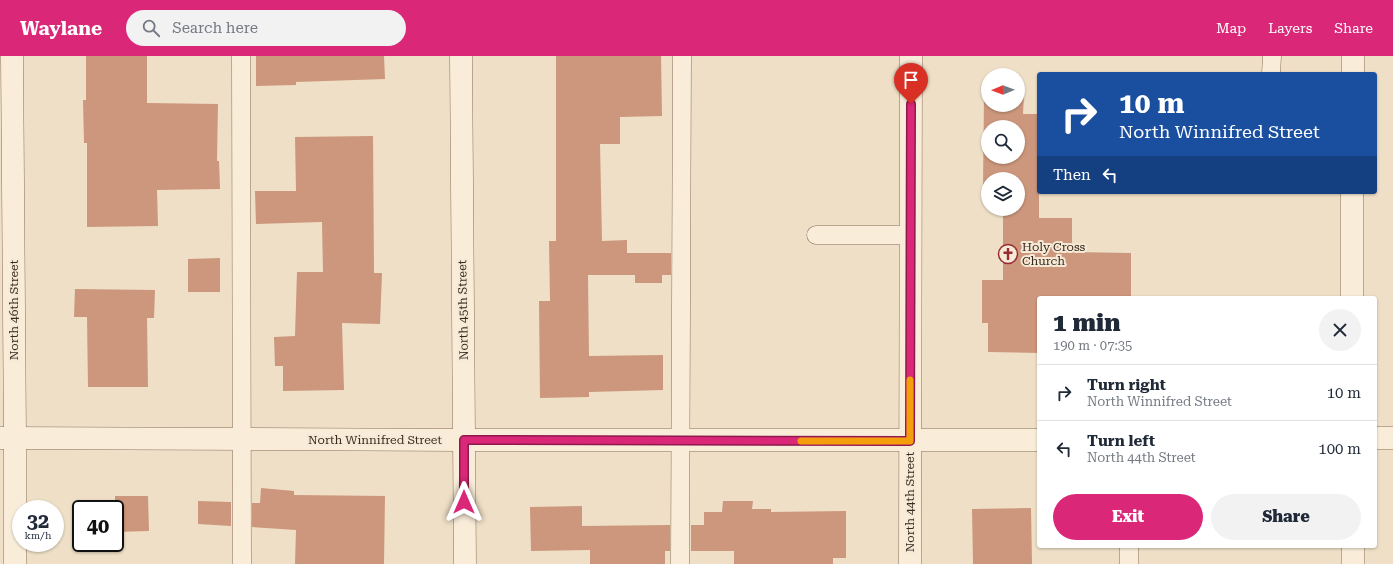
<!DOCTYPE html>
<meta charset="utf-8">
<style>
body{margin:0;font-family:"Roboto Serif",serif;background:#f2f2f3;color:#1f2937;height:100vh;display:flex;flex-direction:column;font-size:15px;white-space:nowrap}
*{box-sizing:border-box;margin:0}
p{font-size:13px;color:#747a83}
.icon{flex:none;width:22px;height:22px;fill:none;stroke:currentColor;stroke-width:2;stroke-linecap:round;stroke-linejoin:round}
.map{position:relative;flex:1;overflow:hidden}
.side{position:absolute;left:1037px;top:240px;width:340px;height:252px;display:flex;flex-direction:column;background:#fff;border-radius:4px;box-shadow:0 1px 3px #0004}
.side>*{flex:none}
.banner{position:absolute;left:1037px;top:16px;width:340px;height:122px;border-radius:4px;box-shadow:0 1px 3px #0004;background:#1a4fa0;color:#fff;overflow:hidden}
.needle{width:26px;rotate:269deg}
.buttons{position:absolute;left:981px;top:12px;display:grid;gap:8px}
.buttons a{display:grid;place-items:center;width:44px;height:44px;border-radius:50%;background:#fff;box-shadow:0 1px 3px #0004;font-size:20px}
.speed{position:absolute;left:12px;top:444px;display:flex;gap:8px;font-size:20px;font-weight:700;text-align:center}
.speed>*{display:grid;place-content:center;width:52px;height:52px;border-radius:50%;background:#fff;box-shadow:0 1px 3px #0004;line-height:1}
.speed small{font-size:10px;font-weight:400}
.speed .limit{border:2px solid #111;border-radius:6px;background:#fff;color:#111}
.pin{position:absolute;display:grid;place-items:center;width:34px;height:34px;color:#fff;margin:-41px -17px;border-radius:50% 50% 50% 0;rotate:-45deg;box-shadow:0 0 4px #0007}
.pin .icon{rotate:45deg}
.me{position:absolute;width:44px;margin:-22px;rotate:0deg;stroke-linejoin:round;filter:drop-shadow(0 0 3px #0008)}
.turn{display:flex;align-items:center;gap:14px;height:84px;padding:0 16px;font-size:18px}
.turn .icon{width:52px;height:52px;stroke-width:2.5}
.turn b{display:block;font-size:28px;line-height:34px}
.then{display:flex;align-items:center;height:38px;padding:0 16px;background:#0003;gap:8px;font-size:15px}
.round{display:grid;place-items:center;flex:none;width:42px;height:42px;border-radius:21px;background:#f2f2f3}
.overview{display:flex;align-items:center;justify-content:space-between;height:68px;padding:0 16px}
h1{font-size:24px;font-weight:800;line-height:30px}
.button{display:flex;gap:8px;margin-top:auto;padding:8px 16px}
.button a{flex:1;height:46px;border-radius:24px;background:#db2777;color:#fff;font-size:16px;font-weight:800;line-height:46px;text-align:center}
.button a+a{background:#f2f2f3;color:#1f2937}
ul{padding:0;list-style:none}
li{display:flex;align-items:center;gap:12px;height:56px;padding:0 16px;border-top:1px solid #e0e1e3}
li div{flex:1}
li b{display:block;font-size:15px}
li em{font-style:normal}
header{display:flex;align-items:center;gap:24px;box-sizing:border-box;height:56px;padding:0 20px;background:#db2777;color:#fff}
header strong{font-size:19px}
nav{display:flex;gap:22px;margin-inline-start:auto;font-size:14px}
.search{width:280px;height:36px;background:#f2f2f3;display:flex;align-items:center;gap:10px;box-sizing:border-box;padding:0 14px;border-radius:22px;color:#747a83;font-size:15px}
.map>svg:first-child{display:block}
.building{fill:#cc977c;fill-rule:evenodd}
.lines{fill:none;stroke-linecap:round;stroke-linejoin:round}
.service-casing{stroke:#8a705c;stroke-width:19}
.minor-casing{stroke:#8a705c;stroke-width:23}
.tertiary-casing{stroke:#8a705c;stroke-width:23}
.service{stroke:#f9edd9;stroke-width:18}
.minor{stroke:#f9edd9;stroke-width:22}
.tertiary{stroke:#f9edd9;stroke-width:22}
.route-casing{stroke:#8e194d;stroke-width:10}
.route{stroke:#db2777;stroke-width:7}
.slow{stroke:#f59e0b;stroke-width:7}
.labels{text-anchor:middle;stroke-width:4;stroke-linejoin:round;paint-order:stroke}
.poi-label{font-size:12px;fill:#3a2a1f;stroke:#f6ead6;text-anchor:start}
.street-label{font-size:12px;fill:#3a2a1f;stroke:#f6ead6}
</style>
<header>
<strong>Waylane</strong>
<div class="search"><svg class="icon" aria-label="search" viewBox="0 0 24 24"><circle cx="10" cy="10" r="6"/><path d="M15 15l6 6"/></svg>Search here</div>
<nav><a>Map</a><a>Layers</a><a>Share</a></nav>
</header>
<div class="map">
<svg width="1393" height="508" viewBox="0 0 1393 508">
<rect width="100%" height="100%" fill="#eedfc6"/>
<g class="building">
<polygon points="86,0 147,0 147,47 218,48 217,105 219,105 220,133 157,134 158,170 87,171 87,87 84,87 83,44 86,44"/>
<polygon points="256,0 384,0 385,23 296,26 296,29 256,30"/>
<polygon points="556,0 661,0 662,60 620,61 620,88 600,88 602,185 627,184 627,197 671,197 671,219 662,219 662,227 635,227 635,219 588,219 589,300 663,299 663,334 589,336 589,341 540,342 539,245 550,245 549,185 556,185"/>
<path d="M984,39H988V49H1018V39H1024L1023,58H1039V162H1072V196L1131,197V242H1039V297L988,296V267H982V224H1003V153H1018V123H988V131H983ZM988,71H1018V101H988Z"/>
<polygon points="373,80 374,217 382,217 380,268 342,267 344,334 283,335 283,310 275,310 274,281 295,280 297,216 323,216 322,166 256,168 255,135 296,135 295,81"/>
<polygon points="220,202 220,236 188,236 188,203"/>
<polygon points="75,233 155,234 154,262 147,262 148,331 88,331 87,261 74,261"/>
<polygon points="261,432 294,435 294,439 385,440 384,508 295,508 296,474 252,471 252,447 260,447"/>
<polygon points="115,440 148,440 149,475 115,476"/>
<polygon points="198,445 231,446 231,470 198,468"/>
<polygon points="723,445 753,445 752,453 771,453 771,456 846,455 846,502 833,502 833,508 734,508 734,495 691,495 691,469 704,469 704,456 722,456"/>
<polygon points="582,450 582,470 670,469 670,495 665,495 665,508 590,508 590,494 531,495 530,451"/>
<polygon points="1031,452 1032,508 973,508 972,453"/>
</g>
<g class="lines">
<defs>
<g id="service">
<polyline points="241,0 242,508"/>
<polyline points="1271,18 1272,0"/>
<polyline points="816,179 910,179"/>
<polyline points="680,508 682,0"/>
<polyline points="1129,508 1129,490"/>
</g>
<g id="minor">
<polyline points="1353,18 1353,0"/>
<polyline points="1352,242 1352,136"/>
<polyline points="0,382 464,384 1039,384"/>
<polyline points="1375,382 1393,382"/>
<polyline points="1353,490 1353,508"/>
<polyline points="910,508 911,0"/>
</g>
<g id="tertiary">
<polyline points="12,0 15,382 15,508"/>
<polyline points="461,0 465,508"/>
</g>
</defs>
<use href="#service" class="service-casing"/>
<use href="#minor" class="minor-casing"/>
<use href="#tertiary" class="tertiary-casing"/>
<use href="#service" class="service"/>
<use href="#minor" class="minor"/>
<use href="#tertiary" class="tertiary"/>
</g>
<g class="lines">
<defs>
<polyline id="route" points="464,446 464,384 910,385 911,48"/>
</defs>
<use href="#route" class="route-casing"/>
<use href="#route" class="route"/>
<polyline class="slow" points="801,385 910,385 910,324"/>
</g>
<defs>
<symbol id="church-ring" viewBox="-11 -11 22 22"><circle r="9.5" fill="#f6ead6" stroke="#982c35" stroke-width="1.5"/><path d="M-1.2-6h2.4v3.5h3.3v2.4h-3.3V6h-2.4V-.1h-3.3v-2.4h3.3Z" fill="#982c35"/></symbol>
</defs>
<g fill-rule="evenodd">
<use href="#church-ring" x="997" y="187" width="22" height="22"/>
</g>
<g class="labels">
<g class="poi-label">
<text x="1022" y="195">Holy Cross<tspan x="1022" dy="14">Church</tspan></text>
</g>
<g class="street-label">
<text transform="translate(14 254) rotate(-90)" y="4">North 46th Street</text>
<text transform="translate(463 254) rotate(-91)" y="4">North 45th Street</text>
<text x="375" y="388">North Winnifred Street</text>
<text transform="translate(910 446) rotate(-90)" y="4">North 44th Street</text>
</g>
</g>
</svg>
<div class="buttons">
<a><svg class="needle" viewBox="-14 -14 28 28"><path d="M0-13l5 13h-10z" fill="#e53935"/><path d="M0 13l5-13h-10z" fill="#747a83"/></svg></a>
<a><svg class="icon" aria-label="search" viewBox="0 0 24 24"><circle cx="10" cy="10" r="6"/><path d="M15 15l6 6"/></svg></a>
<a><svg class="icon" aria-label="layers" viewBox="0 0 24 24"><path d="M12 4l9 5-9 5-9-5zM3 14l9 5 9-5"/></svg></a>
</div>
<div class="speed"><div>32<small>km/h</small></div><div class="limit">40</div></div>
<div class="pin" style="left:911px;top:48px;background:#d93025"><svg class="icon" aria-label="arrive" viewBox="0 0 24 24"><path d="M6 21V4h12l-3 4 3 4H6"/></svg></div>
<svg class="me" style="left:464px;top:446px" viewBox="-20 -20 40 40"><path d="M0-17L14 15 0 8-14 15z" fill="#db2777" stroke="#fff" stroke-width="4"/></svg>
<div class="banner">
<div class="turn"><svg class="icon" aria-label="right" viewBox="0 0 24 24"><path d="M7 20v-9h11M14 6l5 5-5 5"/></svg><div><b>10 m</b>North Winnifred Street</div></div>
<div class="then">Then<svg class="icon" aria-label="left" viewBox="0 0 24 24"><path d="M17 20v-9H6M10 6l-5 5 5 5"/></svg></div>
</div>
<section class="side">
<div class="overview"><div><h1>1 min</h1><p>190 m · 07:35</p></div><a class="round"><svg class="icon" aria-label="close" viewBox="0 0 24 24"><path d="M6 6l12 12M18 6L6 18"/></svg></a></div>
<ul>
<li><svg class="icon" aria-label="right" viewBox="0 0 24 24"><path d="M7 20v-9h11M14 6l5 5-5 5"/></svg><div><b>Turn right</b><p>North Winnifred Street</p></div><em>10 m</em></li>
<li><svg class="icon" aria-label="left" viewBox="0 0 24 24"><path d="M17 20v-9H6M10 6l-5 5 5 5"/></svg><div><b>Turn left</b><p>North 44th Street</p></div><em>100 m</em></li>
</ul>
<div class="button"><a>Exit</a><a>Share</a></div>
</section>
</div>
